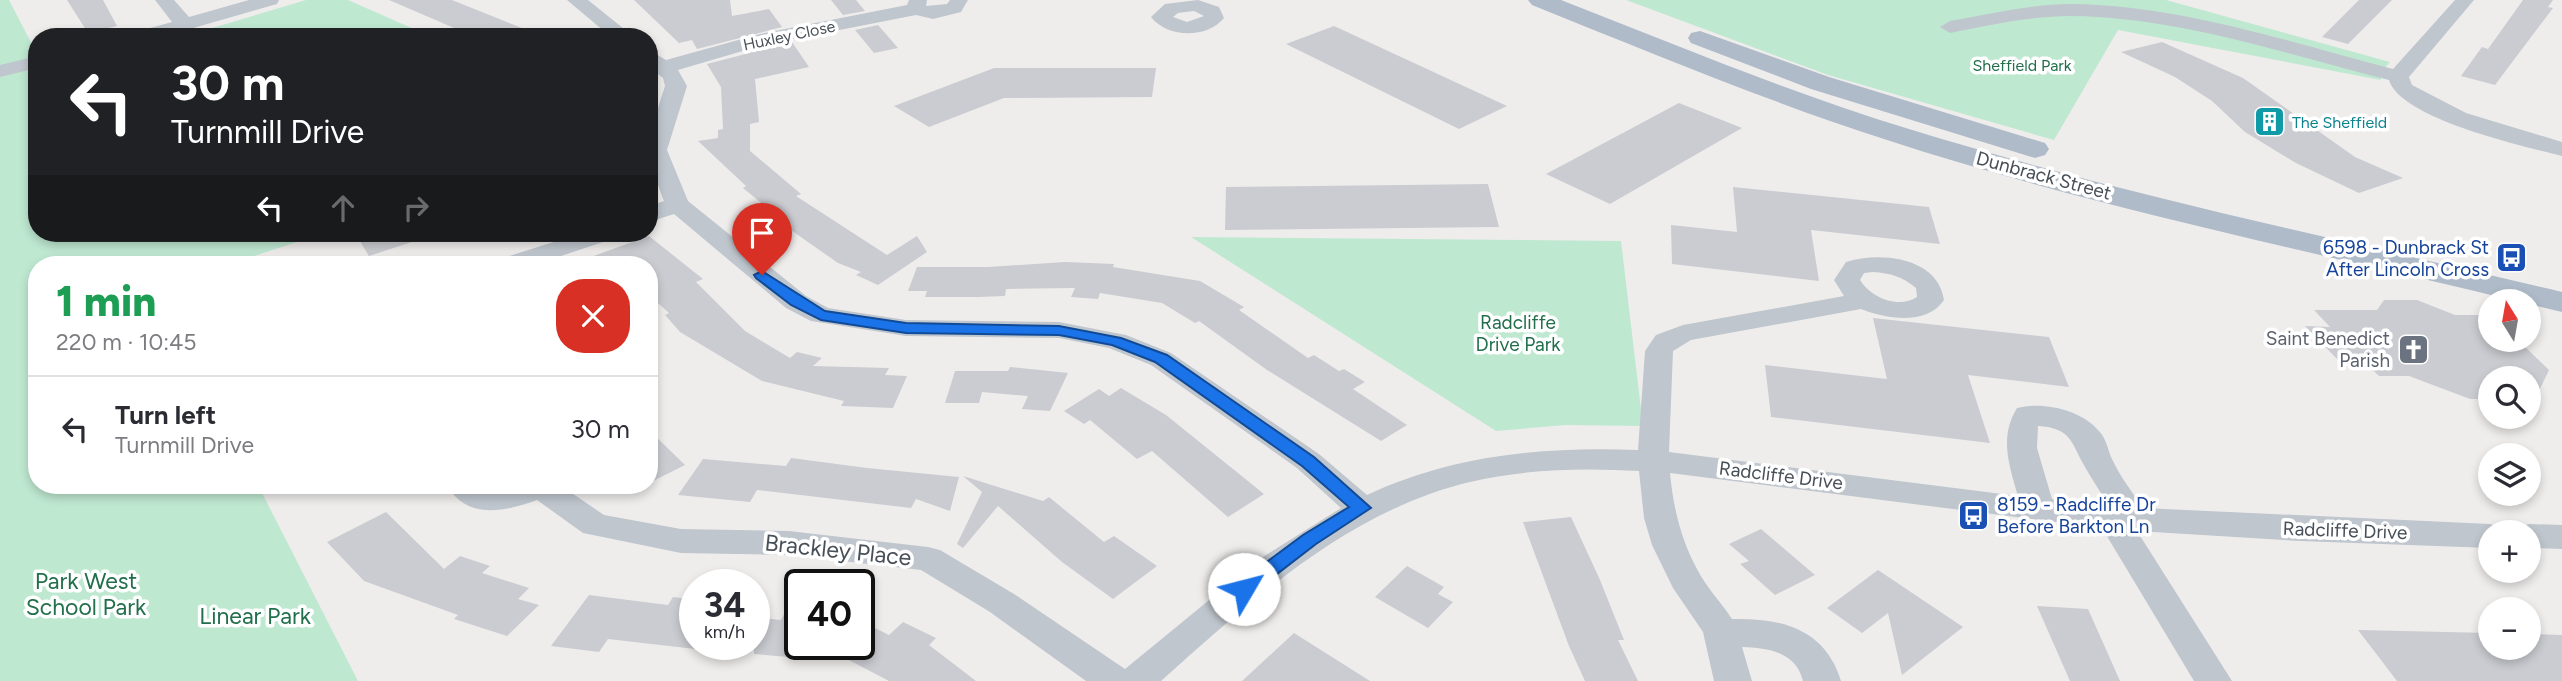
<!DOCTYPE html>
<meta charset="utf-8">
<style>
body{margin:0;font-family:Figtree,sans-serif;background:#f7f7f7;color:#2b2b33;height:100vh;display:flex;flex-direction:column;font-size:26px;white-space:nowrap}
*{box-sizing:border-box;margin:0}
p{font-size:23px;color:#7c7c81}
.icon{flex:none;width:38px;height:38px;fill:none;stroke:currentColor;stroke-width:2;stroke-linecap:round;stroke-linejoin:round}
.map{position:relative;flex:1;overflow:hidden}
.details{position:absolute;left:28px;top:256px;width:630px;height:238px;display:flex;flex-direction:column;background:#fff;border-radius:28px;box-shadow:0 4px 10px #0003}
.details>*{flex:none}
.top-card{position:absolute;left:28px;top:28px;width:630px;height:214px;border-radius:28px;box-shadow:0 4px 10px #0003;background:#202124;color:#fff;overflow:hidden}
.needle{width:46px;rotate:349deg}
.tools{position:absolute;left:2478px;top:289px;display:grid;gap:14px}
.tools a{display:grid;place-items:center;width:63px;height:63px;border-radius:50%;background:#fff;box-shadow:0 4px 10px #0003;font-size:35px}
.speed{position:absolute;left:679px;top:569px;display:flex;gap:14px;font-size:35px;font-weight:700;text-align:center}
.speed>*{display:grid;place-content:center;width:91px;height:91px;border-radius:50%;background:#fff;box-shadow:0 4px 10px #0003;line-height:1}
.speed small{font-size:18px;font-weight:400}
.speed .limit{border:4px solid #111;border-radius:10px;background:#fff;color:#111}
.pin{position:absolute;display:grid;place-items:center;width:60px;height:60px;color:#fff;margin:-72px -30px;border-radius:50% 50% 50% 0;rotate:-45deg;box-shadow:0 0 7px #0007}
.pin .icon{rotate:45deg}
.me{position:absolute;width:77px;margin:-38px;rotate:53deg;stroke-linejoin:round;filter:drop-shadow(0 0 5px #0008)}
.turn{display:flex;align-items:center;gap:24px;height:147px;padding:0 28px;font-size:32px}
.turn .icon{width:91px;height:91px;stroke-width:2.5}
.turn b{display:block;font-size:49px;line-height:60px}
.lanes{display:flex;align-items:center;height:66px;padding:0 28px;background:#0003;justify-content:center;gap:35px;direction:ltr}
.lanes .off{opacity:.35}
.round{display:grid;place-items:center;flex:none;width:74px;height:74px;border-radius:28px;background:#f7f7f7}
.headline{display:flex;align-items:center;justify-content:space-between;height:119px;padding:0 28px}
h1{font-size:42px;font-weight:800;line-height:52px;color:#1e9e55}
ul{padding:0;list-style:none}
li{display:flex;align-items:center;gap:21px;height:105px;padding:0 28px;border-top:2px solid #e1e1e2}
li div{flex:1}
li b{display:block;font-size:26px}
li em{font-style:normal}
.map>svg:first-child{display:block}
.green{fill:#bfe8d1}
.building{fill:#caccd1}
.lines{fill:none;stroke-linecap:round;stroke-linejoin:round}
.minor{fill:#bfc6cd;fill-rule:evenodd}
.major{fill:#afbbc8;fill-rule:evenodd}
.route{fill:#1a73e8;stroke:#114b97;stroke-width:2}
.labels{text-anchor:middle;stroke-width:7;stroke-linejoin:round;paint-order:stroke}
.far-street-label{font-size:16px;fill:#474f57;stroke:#fff}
.far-park-label{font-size:16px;fill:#216f4b;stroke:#fff}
.far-culture-label{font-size:16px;fill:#0d838f;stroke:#fff;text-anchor:start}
.street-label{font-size:19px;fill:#474f57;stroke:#fff}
.transit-label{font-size:19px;fill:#164399;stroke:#fff;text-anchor:end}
.park-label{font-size:19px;fill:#216f4b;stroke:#fff}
.worship-label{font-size:19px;fill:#5b616d;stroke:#fff;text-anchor:end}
.near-street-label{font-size:23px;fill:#474f57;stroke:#fff}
.near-park-label{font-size:23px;fill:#216f4b;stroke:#fff}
</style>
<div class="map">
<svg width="2562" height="681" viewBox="0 0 2562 681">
<rect width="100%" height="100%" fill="#efedec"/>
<g class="green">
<polygon points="0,0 9,0 37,54 37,233 324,233 230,264 37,264 37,485 258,485 358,681 0,681"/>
<polygon points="306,0 348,0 432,37 182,37"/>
<polygon points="1626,0 2166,0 2390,62 2381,72 2381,80 2118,30 2054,140 1828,75"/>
<polygon points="1191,237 1621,241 1643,426 1565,425 1496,431"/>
</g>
<g class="building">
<polygon points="67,0 103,0 117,26 88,33"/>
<polygon points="389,0 452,0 544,37 475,37"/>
<polygon points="634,0 730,0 732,16 769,9 782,27 697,49 692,40 679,43"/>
<polygon points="831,0 856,0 865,11 843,15"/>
<polygon points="2359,0 2392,0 2348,44 2322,37"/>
<polygon points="2523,0 2553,0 2548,7 2553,8 2495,85 2461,76 2482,47 2488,49"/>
<polygon points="878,25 898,48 874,53 855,30"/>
<polygon points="1334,26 1507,106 1459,129 1286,44"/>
<polygon points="792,42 809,67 755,79 759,122 750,124 750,151 801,194 796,196 887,255 917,236 927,252 878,285 856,275 861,272 838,263 778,221 782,220 743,188 746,186 698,141 718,138 718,130 723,129 721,87 707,64"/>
<polygon points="2162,42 2243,78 2355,157 2403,178 2359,193 2296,163 2245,132 2212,101 2175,77 2121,52"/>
<polygon points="994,68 1156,68 1152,97 1004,98 929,127 894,106"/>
<polygon points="1679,103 1742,128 1610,204 1546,174"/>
<polygon points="1488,184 1499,227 1225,230 1226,187"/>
<polygon points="1733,187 1929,207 1940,244 1811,230 1819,281 1672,264 1671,225 1737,232"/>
<polygon points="355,233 426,233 427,237 369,256"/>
<polygon points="649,236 703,279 696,282 745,331 790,358 797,352 822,358 813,366 889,368 885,375 907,376 893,408 841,406 844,401 762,381 680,332 665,315 669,313 649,295 649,264 578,264 577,262"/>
<polygon points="1065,262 1114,264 1113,267 1200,281 1244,307 1239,310 1308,358 1314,355 1339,371 1344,369 1365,382 1353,389 1407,425 1381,441 1267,370 1199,321 1195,323 1162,303 1100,293 1098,299 1071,297 1075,288 1006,289 1005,296 978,297 925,297 927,291 908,291 917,267 988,267"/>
<polygon points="2384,300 2417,300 2455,315 2490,315 2490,340 2518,340 2549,370 2535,399 2529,399 2529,378 2490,378 2490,399 2470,399 2409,376 2379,376 2365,362 2340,362 2305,326 2330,327 2314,310 2377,310"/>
<polygon points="1873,318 2049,337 2069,387 1968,375 1990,443 1771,417 1765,365 1887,379"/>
<polygon points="1010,367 1068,373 1050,411 1022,409 1028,396 982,392 979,403 945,403 955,371 1008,371"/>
<polygon points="1121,388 1166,415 1264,494 1228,517 1152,451 1137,459 1090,420 1084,424 1064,411 1099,389 1109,396"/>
<polygon points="649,430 685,465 649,483"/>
<polygon points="791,458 867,468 959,477 950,511 916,499 911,508 757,490 750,502 678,495 703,459 786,466"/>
<polygon points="963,476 1043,501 1049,497 1104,542 1114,536 1157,566 1113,599 1062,562 998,506 963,548 957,544 982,492"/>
<polygon points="386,512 444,569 460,556 490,566 482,573 529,588 518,599 539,605 507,636 454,619 458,615 364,581 327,542"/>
<polygon points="1571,517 1600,580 1624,640 1618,640 1638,681 1585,681 1569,646 1523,522"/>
<polygon points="1761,529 1815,575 1775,595 1740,564 1749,561 1729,544"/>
<polygon points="1407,566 1444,587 1438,594 1453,602 1428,628 1375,597"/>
<polygon points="1878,570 1963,627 1902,675 1888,613 1862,633 1827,608"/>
<polygon points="800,585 800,658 754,654 754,617 781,620"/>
<polygon points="589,595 668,605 673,597 695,600 695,649 608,639 599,652 551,646"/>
<polygon points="2037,606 2088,609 2120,681 2070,681"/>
<polygon points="859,620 889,635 903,622 936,638 929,645 976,681 889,681 818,644 859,644"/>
<polygon points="2358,630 2490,633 2490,648 2529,648 2529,634 2562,635 2562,681 2397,681"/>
<polygon points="1294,633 1370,681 1242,681"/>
</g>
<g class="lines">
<g class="minor">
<polygon points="155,0 174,0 189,17 249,0 279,0 277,4 162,37 129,37 132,33 172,22"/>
<polygon points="567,0 588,0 634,37 611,37"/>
<path d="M909,0H927L926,6L947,4L950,0H968L961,12L933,19L916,15L763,45L678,70L687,86L667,150L688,201L806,296L828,308L906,320L1059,322L1126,335L1171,353L1319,454L1367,495C1452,455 1545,446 1638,450L1645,351L1656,335L1683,325L1844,296L1834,280L1846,262C1880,251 1938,257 1944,300C1927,326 1886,319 1861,309L1691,340L1673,351L1669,452L2018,496C2009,465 1999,437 2017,408C2043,401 2082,410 2099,431C2107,439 2108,452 2113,461C2121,478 2133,493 2143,508L2490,524L2502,528L2504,532H2490V548L2300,541L2137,531L2232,681H2194L2102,528L1670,473C1673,506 1681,540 1697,569C1706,587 1721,602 1732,619C1782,618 1825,629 1841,681H1803C1796,652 1769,648 1742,647L1752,681H1714L1703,632L1673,588L1652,545L1644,518L1639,471C1582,468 1525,469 1470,482C1348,511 1252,600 1161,681H1086L990,612L921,570L789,555L681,553L583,533L537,500C505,512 466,520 447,485H480L488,489L513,485H560L604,515L681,529L789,531L928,547L940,550L1014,594L1125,669L1258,560L1341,508L1297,468L1151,365L1109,348L1059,338L906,336L811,321L786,308L674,214L649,222V206L664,201C643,146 648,140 665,86L663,78L649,67V50L666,60L760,34L907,5ZM1873,272C1890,273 1903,277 1916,288L1917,297C1899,309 1871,298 1860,280L1864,273ZM2038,426C2072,428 2071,443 2085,467C2092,480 2101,492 2108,505L2052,499L2037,448Z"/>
<path d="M1198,0L1219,7L1224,18C1207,39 1167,38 1151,17L1165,4ZM1194,11L1204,16L1187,22L1173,17L1178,13Z"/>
<path d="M2455,0H2474L2409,77L2412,85L2466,113L2562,142V156C2523,146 2401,119 2389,80C2286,54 2178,17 2071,16C2030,16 1990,25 1950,33L1940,27L1950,21C1990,14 2030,4 2071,4C2179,5 2289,42 2393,69Z"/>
<polygon points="37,56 37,68 0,77 0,65"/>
<polygon points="582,233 619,233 615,238 537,264 499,264 503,258"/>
<polygon points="2529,524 2562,525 2562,549 2529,548 2529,532 2515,532 2517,528"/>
</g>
<g class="major">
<path d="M1528,0H1561C1676,45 1791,93 1909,129C2123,195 2344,240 2562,292V312L2529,304V301H2516C2306,250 2092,207 1887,140C1766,101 1649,52 1532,5Z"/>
<polygon points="1700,31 1829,77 2045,143 2049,149 2045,155 2035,158 2025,155 1811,89 1691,43 1688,38 1691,33"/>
</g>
</g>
<polygon class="route" points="762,271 825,311 906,323 1059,326 1121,338 1167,355 1314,457 1371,508 1316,544 1251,594 1237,594 1234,589 1237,584 1303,535 1349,507 1302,466 1155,362 1112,345 1059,335 906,333 821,320 791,305 756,278 754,275"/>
<defs>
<symbol id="building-square" viewBox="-11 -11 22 22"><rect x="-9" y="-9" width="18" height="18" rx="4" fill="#0f9aa8" stroke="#fff"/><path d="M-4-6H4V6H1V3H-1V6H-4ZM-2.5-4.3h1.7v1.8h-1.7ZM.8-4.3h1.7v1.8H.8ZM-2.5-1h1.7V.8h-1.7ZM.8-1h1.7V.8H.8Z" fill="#fff"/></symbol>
<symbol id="bus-square" viewBox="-11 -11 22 22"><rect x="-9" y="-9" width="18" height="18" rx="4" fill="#1a4fb4" stroke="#fff"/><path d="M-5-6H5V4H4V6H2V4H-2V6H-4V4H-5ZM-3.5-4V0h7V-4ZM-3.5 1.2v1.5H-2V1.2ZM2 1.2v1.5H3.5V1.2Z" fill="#fff"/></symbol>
<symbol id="church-square" viewBox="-11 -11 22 22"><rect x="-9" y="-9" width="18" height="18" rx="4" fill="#6b7280" stroke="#fff"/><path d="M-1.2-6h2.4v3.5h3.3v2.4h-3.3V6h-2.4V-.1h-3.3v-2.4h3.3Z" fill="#fff"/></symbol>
</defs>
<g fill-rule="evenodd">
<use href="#building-square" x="2252" y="104" width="35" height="35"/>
<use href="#bus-square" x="2494" y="240" width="35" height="35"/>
<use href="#church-square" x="2396" y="332" width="35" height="35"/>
<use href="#bus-square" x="1956" y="498" width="35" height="35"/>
</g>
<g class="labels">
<g class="far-street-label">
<text transform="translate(789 35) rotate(-12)" y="6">Huxley Close</text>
</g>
<g class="far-park-label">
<text x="2022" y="71">Sheffield Park</text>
</g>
<g class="far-culture-label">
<text x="2292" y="128">The Sheffield</text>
</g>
<g class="street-label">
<text transform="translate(2044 175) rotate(15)" y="7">Dunbrack Street</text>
<text transform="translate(1781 475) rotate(7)" y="7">Radcliffe Drive</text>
<text transform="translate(2345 530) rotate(2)" y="7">Radcliffe Drive</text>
</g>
<g class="transit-label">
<text x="2489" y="254">6598 - Dunbrack St<tspan x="2489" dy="22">After Lincoln Cross</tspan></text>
<text x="1997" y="511" text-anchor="start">8159 - Radcliffe Dr<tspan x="1997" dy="22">Before Barkton Ln</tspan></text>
</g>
<g class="park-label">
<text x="1518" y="329">Radcliffe<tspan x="1518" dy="22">Drive Park</tspan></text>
</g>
<g class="worship-label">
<text x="2390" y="345">Saint Benedict<tspan x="2390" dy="22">Parish</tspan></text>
</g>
<g class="near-street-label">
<text transform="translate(838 550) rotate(6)" y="8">Brackley Place</text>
</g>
<g class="near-park-label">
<text x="86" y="589">Park West<tspan x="86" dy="26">School Park</tspan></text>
<text x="255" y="624">Linear Park</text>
</g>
</g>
</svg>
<div class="tools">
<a><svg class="needle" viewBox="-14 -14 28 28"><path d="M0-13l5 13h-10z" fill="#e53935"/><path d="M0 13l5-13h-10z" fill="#7c7c81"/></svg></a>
<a><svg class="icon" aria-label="search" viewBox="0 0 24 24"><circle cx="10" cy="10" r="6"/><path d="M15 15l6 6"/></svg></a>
<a><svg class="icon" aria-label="layers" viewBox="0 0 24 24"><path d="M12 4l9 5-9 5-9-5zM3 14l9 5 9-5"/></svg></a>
<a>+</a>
<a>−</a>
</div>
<div class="speed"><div>34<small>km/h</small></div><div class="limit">40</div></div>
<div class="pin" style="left:762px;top:275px;background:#d93025"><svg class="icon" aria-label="arrive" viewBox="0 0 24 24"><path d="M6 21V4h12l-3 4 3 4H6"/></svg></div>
<svg class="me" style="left:1244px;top:589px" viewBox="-20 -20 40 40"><circle r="19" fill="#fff"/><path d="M0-13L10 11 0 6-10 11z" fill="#1a73e8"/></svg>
<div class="top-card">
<div class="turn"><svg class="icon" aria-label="left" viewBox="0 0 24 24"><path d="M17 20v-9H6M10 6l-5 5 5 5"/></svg><div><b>30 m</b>Turnmill Drive</div></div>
<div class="lanes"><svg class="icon" aria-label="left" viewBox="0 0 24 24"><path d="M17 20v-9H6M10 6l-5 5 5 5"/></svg><svg class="icon off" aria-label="ahead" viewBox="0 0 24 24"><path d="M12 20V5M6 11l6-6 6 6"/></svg><svg class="icon off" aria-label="right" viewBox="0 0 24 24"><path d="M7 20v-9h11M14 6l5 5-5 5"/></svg></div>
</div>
<section class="details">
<div class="headline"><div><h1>1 min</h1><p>220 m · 10:45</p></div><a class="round" style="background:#d93025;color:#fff"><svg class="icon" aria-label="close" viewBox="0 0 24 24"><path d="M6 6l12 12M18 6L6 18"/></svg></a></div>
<ul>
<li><svg class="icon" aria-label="left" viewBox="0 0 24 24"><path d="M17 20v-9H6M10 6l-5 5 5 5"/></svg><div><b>Turn left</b><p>Turnmill Drive</p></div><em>30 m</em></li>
</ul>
</section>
</div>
